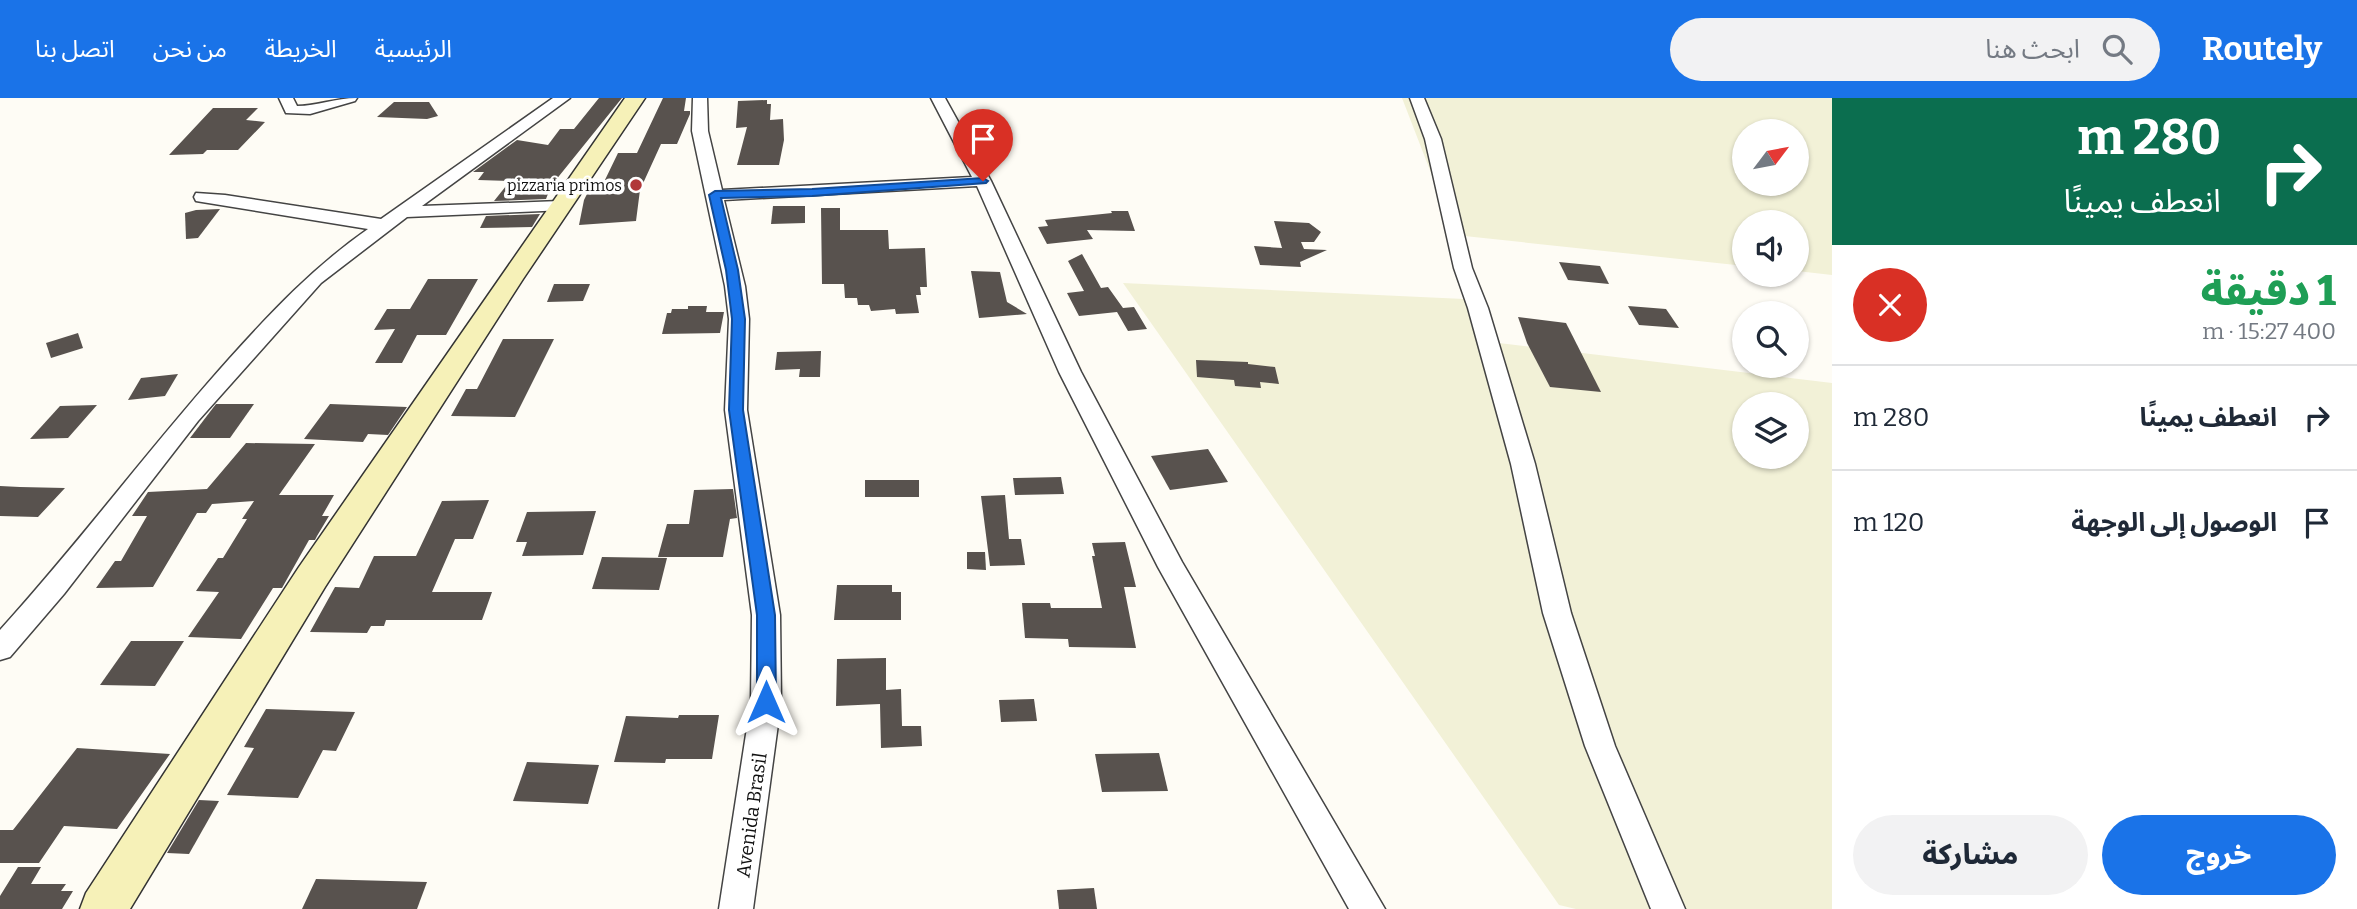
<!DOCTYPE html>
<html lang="ar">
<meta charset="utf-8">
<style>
body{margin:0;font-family:Bitter,"Noto Sans Arabic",serif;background:#f2f2f3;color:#1f2937;direction:rtl;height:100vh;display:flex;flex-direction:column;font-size:26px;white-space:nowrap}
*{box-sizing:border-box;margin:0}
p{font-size:23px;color:#747a83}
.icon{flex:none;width:38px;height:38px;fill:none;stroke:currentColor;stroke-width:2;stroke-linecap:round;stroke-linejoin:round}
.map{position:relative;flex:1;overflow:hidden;direction:ltr}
.drawer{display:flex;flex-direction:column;background:#fff;width:525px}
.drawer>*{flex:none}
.hud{background:#0b6e4f;color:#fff;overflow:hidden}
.needle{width:46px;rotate:58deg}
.buttons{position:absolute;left:1732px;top:21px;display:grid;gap:14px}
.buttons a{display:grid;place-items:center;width:77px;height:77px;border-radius:50%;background:#fff;box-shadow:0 2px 5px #0004;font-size:35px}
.pin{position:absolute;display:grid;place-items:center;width:60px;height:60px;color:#fff;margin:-72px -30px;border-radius:50% 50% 50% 0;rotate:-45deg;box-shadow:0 0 7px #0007}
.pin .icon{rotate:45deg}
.me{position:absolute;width:77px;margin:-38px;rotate:0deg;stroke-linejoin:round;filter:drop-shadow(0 0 5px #0008)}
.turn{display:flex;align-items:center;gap:24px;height:147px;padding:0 21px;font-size:32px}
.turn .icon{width:91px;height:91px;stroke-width:2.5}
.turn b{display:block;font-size:49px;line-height:60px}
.round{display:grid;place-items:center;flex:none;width:74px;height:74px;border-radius:37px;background:#f2f2f3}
.head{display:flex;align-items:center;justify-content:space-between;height:119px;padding:0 21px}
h1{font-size:42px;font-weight:800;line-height:52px;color:#1e9e55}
.action{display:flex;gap:14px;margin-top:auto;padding:14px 21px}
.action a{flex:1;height:80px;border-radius:42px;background:#1a73e8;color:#fff;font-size:28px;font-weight:800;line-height:80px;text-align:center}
.action a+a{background:#f2f2f3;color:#1f2937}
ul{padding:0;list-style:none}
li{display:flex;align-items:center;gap:21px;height:105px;padding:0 21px;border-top:2px solid #e0e1e3}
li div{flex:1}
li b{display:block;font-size:26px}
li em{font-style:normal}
header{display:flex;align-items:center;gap:42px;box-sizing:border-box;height:98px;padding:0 35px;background:#1a73e8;color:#fff}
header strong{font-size:33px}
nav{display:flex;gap:38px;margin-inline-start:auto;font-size:24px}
.search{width:490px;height:63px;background:#f2f2f3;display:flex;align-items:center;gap:18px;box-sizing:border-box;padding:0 24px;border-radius:38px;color:#747a83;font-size:26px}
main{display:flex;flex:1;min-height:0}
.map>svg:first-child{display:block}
.farmland{fill:#f2f1d7;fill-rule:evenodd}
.building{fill:#58524e}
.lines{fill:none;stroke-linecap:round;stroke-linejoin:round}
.street-casing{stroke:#444;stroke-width:3}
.secondary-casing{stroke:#333;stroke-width:3}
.street{fill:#fff;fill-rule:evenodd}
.secondary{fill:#f6f1b8;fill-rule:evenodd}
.route{fill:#1a73e8;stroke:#114b97;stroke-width:2}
.poi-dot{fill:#b13839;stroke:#fff;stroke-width:2.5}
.labels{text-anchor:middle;stroke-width:7;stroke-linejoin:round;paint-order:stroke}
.far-poi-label{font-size:16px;fill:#111;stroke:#fff;text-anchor:end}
.street-label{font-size:19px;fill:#111;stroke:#fff}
</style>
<header>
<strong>Routely</strong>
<div class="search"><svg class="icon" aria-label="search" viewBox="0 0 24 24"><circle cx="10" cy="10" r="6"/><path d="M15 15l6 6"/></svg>ابحث هنا</div>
<nav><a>الرئيسية</a><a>الخريطة</a><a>من نحن</a><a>اتصل بنا</a></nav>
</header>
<main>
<section class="drawer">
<div class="hud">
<div class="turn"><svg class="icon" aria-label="right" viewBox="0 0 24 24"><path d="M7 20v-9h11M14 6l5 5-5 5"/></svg><div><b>280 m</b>انعطف يمينًا</div></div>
</div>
<div class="head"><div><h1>1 دقيقة</h1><p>400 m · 15:27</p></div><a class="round" style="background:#d93025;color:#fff"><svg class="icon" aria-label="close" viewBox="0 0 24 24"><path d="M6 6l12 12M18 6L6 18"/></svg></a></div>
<ul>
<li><svg class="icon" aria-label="right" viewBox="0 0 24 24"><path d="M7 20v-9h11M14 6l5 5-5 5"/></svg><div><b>انعطف يمينًا</b></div><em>280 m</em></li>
<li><svg class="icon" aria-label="arrive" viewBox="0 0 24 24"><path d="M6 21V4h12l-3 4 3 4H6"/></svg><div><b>الوصول إلى الوجهة</b></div><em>120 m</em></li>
</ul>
<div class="action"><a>خروج</a><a>مشاركة</a></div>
</section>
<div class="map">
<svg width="1832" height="811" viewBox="0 0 1832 811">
<rect width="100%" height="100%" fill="#fefcf5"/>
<g class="farmland">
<path d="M1402,0H1832V177L1797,173V124H1745V168L1455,137ZM1745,33H1797V86H1745Z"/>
<path d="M1123,185L1464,201L1482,243L1832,285V811H1576L1559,807ZM1745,306H1797V359H1745Z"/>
</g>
<g class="building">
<polygon points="599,0 622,0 551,88 546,101 494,103 510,83 478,82 484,74 473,74 517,42 548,47 560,31 574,31"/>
<polygon points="663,0 686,0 684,13 690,13 690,16 677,46 661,46 640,92 636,123 579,127 584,102 592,86 603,86 618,55 637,55"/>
<polygon points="767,2 767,6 771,6 770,22 783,21 784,42 779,67 737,67 747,29 736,30 738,3"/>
<polygon points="394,4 429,4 438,18 427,21 377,19"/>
<polygon points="213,10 258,10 246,22 265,24 238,52 207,52 203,56 169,57"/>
<polygon points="773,108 805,108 805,125 771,126"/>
<polygon points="821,110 840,110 840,132 888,132 889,151 925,150 927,189 920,189 921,197 916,197 919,215 896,216 895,211 871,213 869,207 858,207 857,200 845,200 844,186 822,186"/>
<polygon points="220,111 198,140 186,141 185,115 196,112"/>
<polygon points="1111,113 1128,113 1135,133 1087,132 1093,141 1047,146 1038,129 1048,128 1045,122 1112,115"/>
<polygon points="540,116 532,129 480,130 486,118"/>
<polygon points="1274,123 1309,125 1321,134 1314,144 1301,144 1304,151 1327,152 1300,164 1301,169 1260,167 1254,148 1282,150"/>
<polygon points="1082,156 1101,190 1108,189 1123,210 1134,209 1147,231 1128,233 1117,214 1079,218 1067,195 1084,193 1068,163"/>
<polygon points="1559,164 1600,168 1609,186 1568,182"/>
<polygon points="971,173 1000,174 1007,204 1027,216 979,220"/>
<polygon points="428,181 478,181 446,237 417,237 402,265 375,265 395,231 374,232 387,211 410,211"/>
<polygon points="554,186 590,186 583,203 547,204"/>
<polygon points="688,208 707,208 706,214 724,214 720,235 662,236 667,215 671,215 672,211 688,211"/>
<polygon points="1628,208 1666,211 1679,230 1639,227"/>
<polygon points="1518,219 1566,225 1601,294 1550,289 1527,245"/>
<polygon points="78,235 83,250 51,260 46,245"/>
<polygon points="503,241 554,241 515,319 451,318 466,291 477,291"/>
<polygon points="821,253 820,279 799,279 800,271 775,272 777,254"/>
<polygon points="1196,262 1248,264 1248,266 1275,269 1279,286 1260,284 1261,290 1235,288 1234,282 1197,279"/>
<polygon points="178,276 165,298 128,302 141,280"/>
<polygon points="216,306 254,306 230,340 190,340"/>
<polygon points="330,306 407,309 388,337 368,336 363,344 304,341"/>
<polygon points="97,307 68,340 30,341 60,308"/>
<polygon points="246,345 315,346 279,397 334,397 322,418 329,418 317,438 315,442 309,442 282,490 273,490 241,541 188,539 219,494 196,493 218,460 223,460 247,421 242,421 254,403 212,406 206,415 197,415 153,489 96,490 115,463 121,463 147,418 132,418 148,394 207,391"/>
<polygon points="1208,351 1228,384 1170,392 1151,358"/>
<polygon points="1061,379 1064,396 1015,397 1013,380"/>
<rect x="865" y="382" width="54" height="17"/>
<polygon points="0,388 20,389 65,390 38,419 0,418"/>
<polygon points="733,391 737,420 730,421 723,459 658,459 667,426 689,426 694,392"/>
<polygon points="1005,397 1009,441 1021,441 1025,467 990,468 981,398"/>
<polygon points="489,402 473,441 455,441 432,494 492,494 482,522 386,522 384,528 371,528 367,535 310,534 335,489 359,490 374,458 416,458 442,403"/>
<polygon points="596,413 583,457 522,458 527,444 516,444 527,414"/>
<polygon points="1125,444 1136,489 1124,489 1136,550 1069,549 1068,541 1025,540 1022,505 1050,505 1051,510 1102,510 1092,458 1095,458 1092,445"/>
<polygon points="967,454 985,454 986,472 967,471"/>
<polygon points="602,459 667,460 659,492 592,491"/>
<polygon points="837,487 892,487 892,494 901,494 901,522 834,522"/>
<polygon points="131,543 184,543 155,588 100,587"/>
<polygon points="886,560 886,592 901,591 902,628 921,628 922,648 881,650 880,606 836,608 837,561"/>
<polygon points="1034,601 1037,623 1001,624 999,602"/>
<polygon points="266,611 355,614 336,653 323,652 298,700 227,697 254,650 244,649"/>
<polygon points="679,617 719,617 712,661 666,661 665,665 614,664 626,618 678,620"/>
<polygon points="77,650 170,656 117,731 64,728 39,765 0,765 0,732 13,732"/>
<polygon points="1159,655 1168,693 1102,694 1095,656"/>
<polygon points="527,664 599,667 588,706 513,703"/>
<polygon points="199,702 219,703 189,756 167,755"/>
<polygon points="18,769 41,769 31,786 66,786 61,793 73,793 62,811 0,811 0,798"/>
<polygon points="316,781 427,784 417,811 302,811"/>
<polygon points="1094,790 1097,811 1059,811 1057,792"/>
</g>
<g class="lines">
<defs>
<g id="street">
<path d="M279,0H293L297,8C317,8 336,0 357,0L355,3L310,16L286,15Z"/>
<path d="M553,0H570L422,108L560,103L569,108L566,112L407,119L321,185L198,323L64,496L10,559L0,562V532C80,444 150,349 229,261C272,213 315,168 368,131L202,104L196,103L194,99L196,95L225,97L381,121Z"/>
<polygon points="693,0 707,0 708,33 722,92 972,79 931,0 945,0 991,83 1081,274 1182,464 1385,811 1349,811 1158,469 1059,274 977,88 724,102 745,188 749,221 747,312 780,517 781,604 753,811 719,811 751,604 752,517 725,312 729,221 725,188 692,33"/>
<polygon points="1410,0 1424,0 1441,41 1472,170 1488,210 1535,366 1571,515 1615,648 1685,811 1651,811 1585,648 1543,515 1511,366 1468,210 1454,170 1425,41"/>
</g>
<polygon id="secondary" points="625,0 645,0 523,181 325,489 130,811 80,811 86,795 299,469"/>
</defs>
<use href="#street" class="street-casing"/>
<use href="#secondary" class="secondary-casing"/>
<use href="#street" class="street"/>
<use href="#secondary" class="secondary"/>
</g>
<polygon class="route" points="983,80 988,83 986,85 812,98 721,100 738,172 745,221 743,312 775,517 776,604 773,609 766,612 760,609 757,604 757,517 729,312 732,221 726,172 709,97 715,93 812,91"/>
<circle class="poi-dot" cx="636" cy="87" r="7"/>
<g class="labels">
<g class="far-poi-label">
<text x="622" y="93">pizzaria primos</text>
</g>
<g class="street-label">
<text transform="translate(751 717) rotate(-82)" y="7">Avenida Brasil</text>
</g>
</g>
</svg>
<div class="buttons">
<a><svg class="needle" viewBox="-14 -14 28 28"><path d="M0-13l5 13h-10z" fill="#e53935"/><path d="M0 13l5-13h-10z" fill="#747a83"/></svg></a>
<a><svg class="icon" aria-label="sound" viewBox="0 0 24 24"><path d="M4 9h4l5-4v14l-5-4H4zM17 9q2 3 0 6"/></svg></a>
<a><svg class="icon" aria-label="search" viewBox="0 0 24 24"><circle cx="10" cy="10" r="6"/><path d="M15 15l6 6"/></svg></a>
<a><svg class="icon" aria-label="layers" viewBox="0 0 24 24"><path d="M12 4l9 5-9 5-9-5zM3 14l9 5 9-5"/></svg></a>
</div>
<div class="pin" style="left:983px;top:83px;background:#d93025"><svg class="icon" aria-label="arrive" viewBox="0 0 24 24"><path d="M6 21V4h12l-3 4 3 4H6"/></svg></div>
<svg class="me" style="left:766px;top:604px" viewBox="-20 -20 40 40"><path d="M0-17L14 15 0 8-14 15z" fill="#1a73e8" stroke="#fff" stroke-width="4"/></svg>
</div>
</main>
